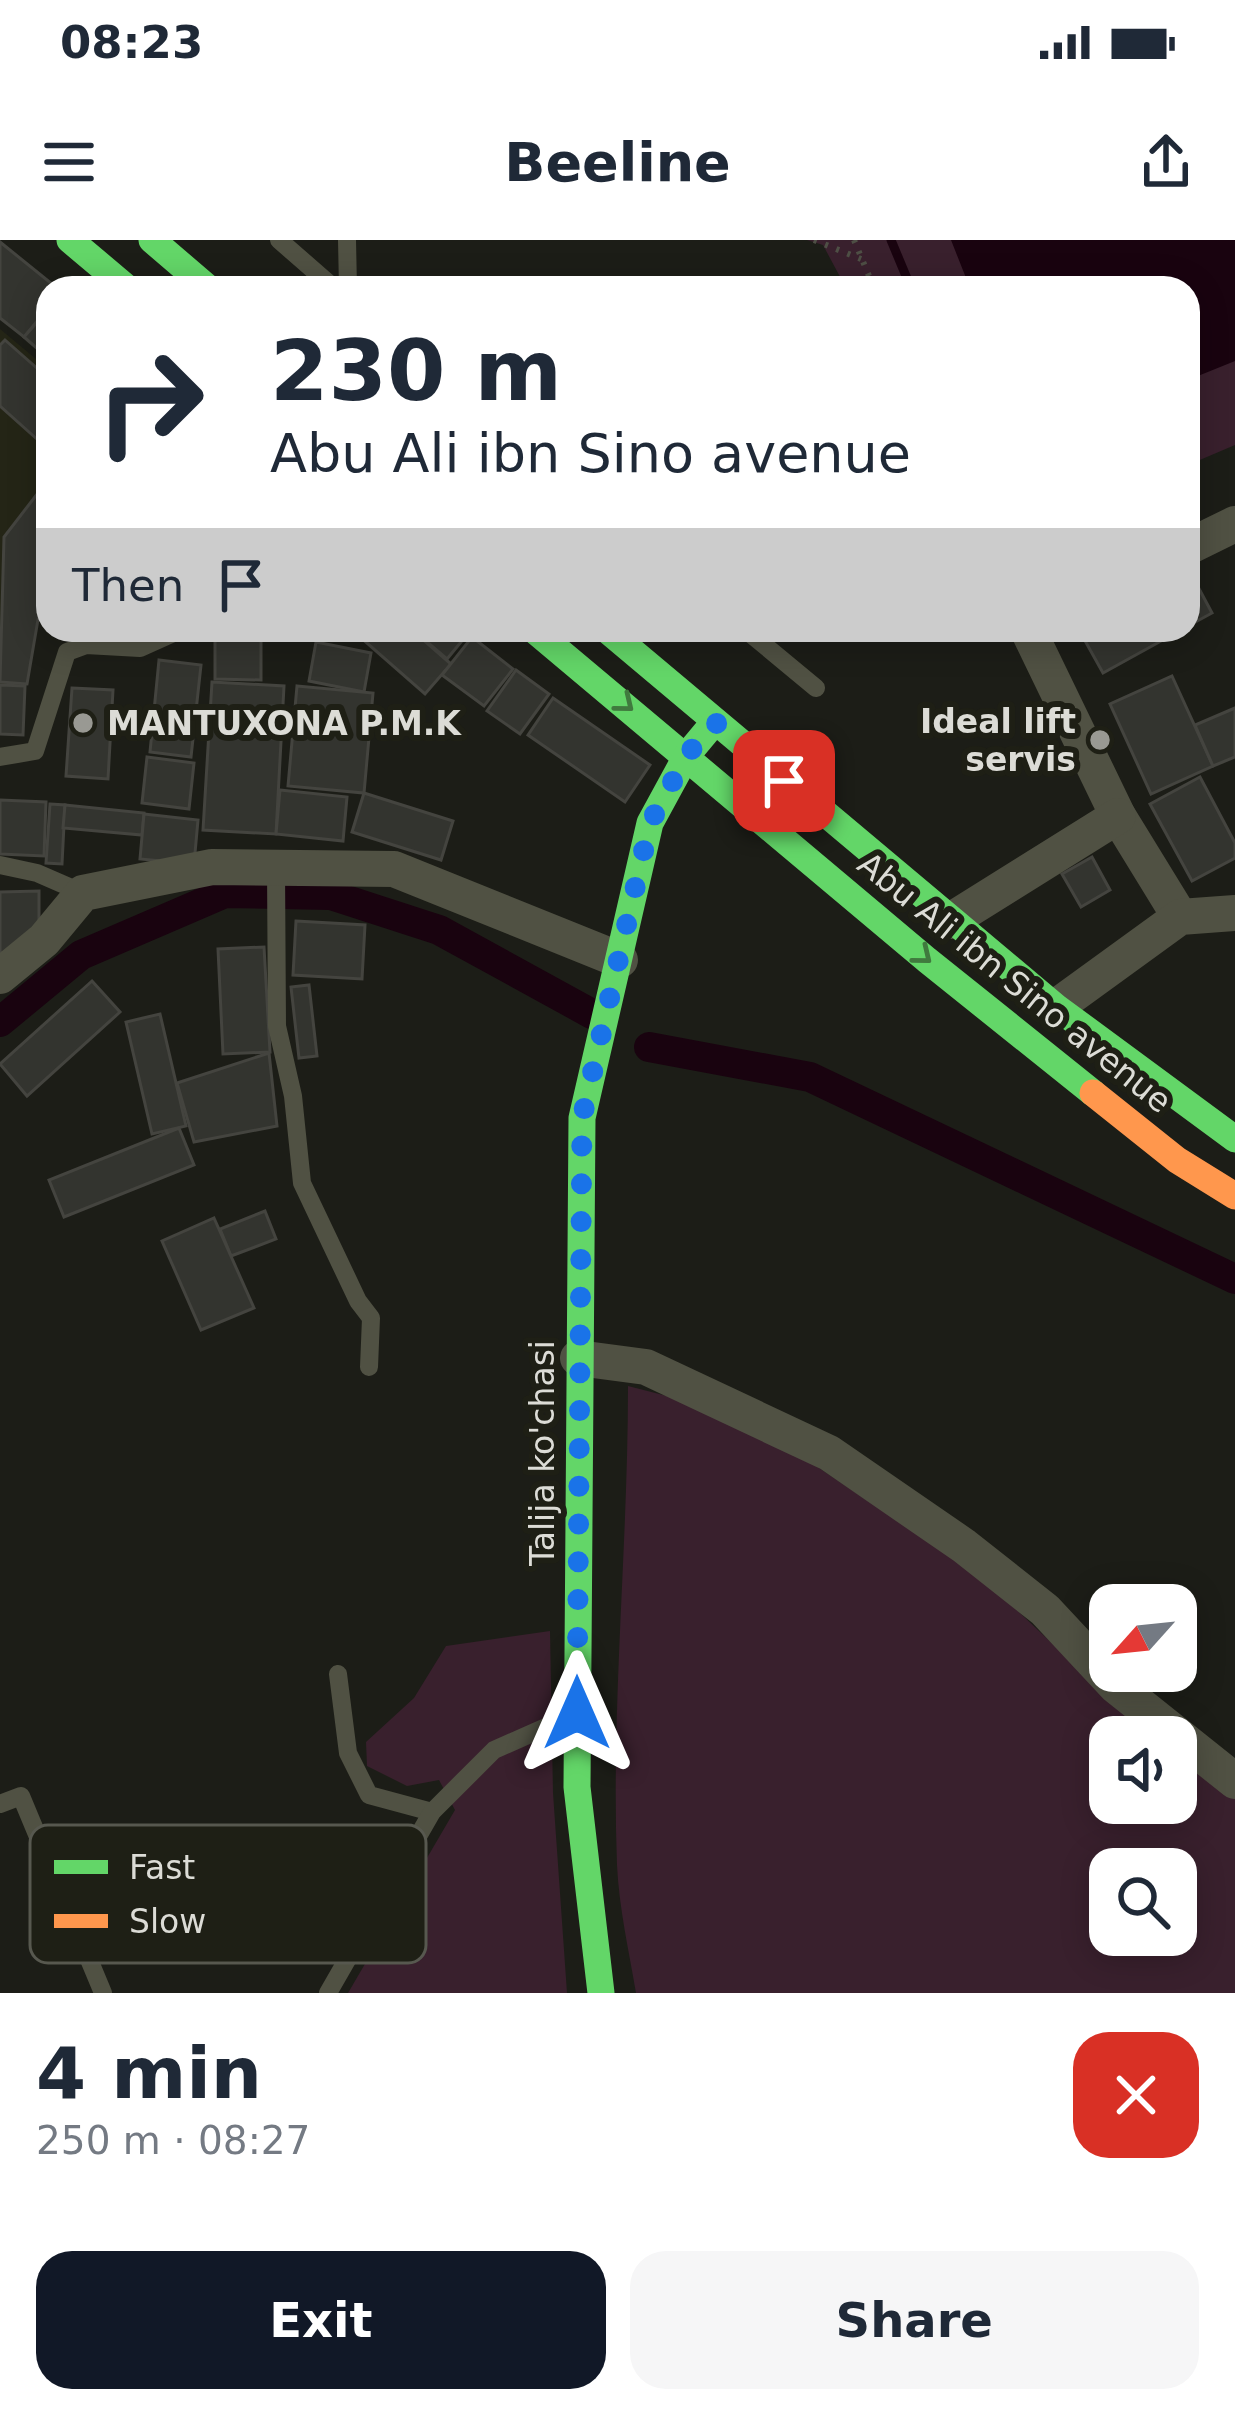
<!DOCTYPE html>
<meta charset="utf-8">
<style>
body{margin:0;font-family:"DejaVu Sans",sans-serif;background:#f6f6f7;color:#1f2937;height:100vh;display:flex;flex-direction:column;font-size:45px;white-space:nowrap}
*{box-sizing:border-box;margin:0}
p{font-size:39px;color:#747a83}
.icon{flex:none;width:66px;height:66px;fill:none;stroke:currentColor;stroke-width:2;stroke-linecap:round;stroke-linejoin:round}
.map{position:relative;height:1753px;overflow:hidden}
.drawer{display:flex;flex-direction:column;background:#fff;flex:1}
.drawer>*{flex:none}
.guide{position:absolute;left:36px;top:36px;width:1164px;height:366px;border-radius:36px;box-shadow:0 6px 30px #0003;background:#fff;color:#1f2937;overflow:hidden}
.needle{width:78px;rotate:243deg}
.controls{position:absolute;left:1089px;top:1344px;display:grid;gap:24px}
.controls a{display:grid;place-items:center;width:108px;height:108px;border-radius:24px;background:#fff;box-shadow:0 6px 30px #0003;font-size:60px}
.pin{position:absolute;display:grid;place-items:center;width:102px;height:102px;color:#fff;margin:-51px;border-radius:24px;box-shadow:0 6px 18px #0006}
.me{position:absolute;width:132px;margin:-66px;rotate:0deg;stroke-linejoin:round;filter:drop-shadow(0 0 9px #0008)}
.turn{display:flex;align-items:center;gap:42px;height:252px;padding:0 36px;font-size:54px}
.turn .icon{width:156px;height:156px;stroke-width:2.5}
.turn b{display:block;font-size:84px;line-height:102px}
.then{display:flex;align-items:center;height:114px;padding:0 36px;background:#0003;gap:24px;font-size:45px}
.round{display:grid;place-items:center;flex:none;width:126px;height:126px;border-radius:36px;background:#f6f6f7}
.headline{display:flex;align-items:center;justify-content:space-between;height:204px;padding:0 36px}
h1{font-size:72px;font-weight:700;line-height:90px}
.cta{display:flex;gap:24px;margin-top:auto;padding:24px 36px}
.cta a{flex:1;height:138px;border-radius:36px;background:#111827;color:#fff;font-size:48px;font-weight:700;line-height:138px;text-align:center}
.cta a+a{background:#f6f6f7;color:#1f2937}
.status{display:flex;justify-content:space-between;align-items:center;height:84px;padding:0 60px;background:#fff;direction:ltr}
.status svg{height:33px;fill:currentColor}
header{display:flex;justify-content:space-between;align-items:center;height:156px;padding:0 36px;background:#fff;font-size:54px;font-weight:700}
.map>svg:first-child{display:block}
.built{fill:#242516}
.green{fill:#39202d;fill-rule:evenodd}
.water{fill:#19030f}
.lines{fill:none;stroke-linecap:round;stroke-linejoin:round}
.stream{stroke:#19030f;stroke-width:9}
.canal{stroke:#19030f;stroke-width:30}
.building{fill:#33342f;stroke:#44443f;stroke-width:3}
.path{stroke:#4e4f45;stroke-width:6;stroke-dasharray:3 9;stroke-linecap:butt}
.lane{stroke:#505143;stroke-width:18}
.street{stroke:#505143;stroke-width:36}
.fast{stroke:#63d668;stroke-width:27}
.slow{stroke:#ff974d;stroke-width:27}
.oneway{stroke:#407a3e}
.route{stroke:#1a73e8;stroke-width:21;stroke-dasharray:0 37.8}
.poi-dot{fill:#999993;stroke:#1e1f15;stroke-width:4.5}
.labels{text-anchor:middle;stroke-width:12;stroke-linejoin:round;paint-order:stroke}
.poi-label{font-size:33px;font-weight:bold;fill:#dcdcd6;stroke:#1e1f15;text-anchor:end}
.street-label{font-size:33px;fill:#dcdcd6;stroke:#1e1f15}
.key{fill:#1e1f15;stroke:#57584f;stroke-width:3}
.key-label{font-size:33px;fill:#dcdcd6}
</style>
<div class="status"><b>08:23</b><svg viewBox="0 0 49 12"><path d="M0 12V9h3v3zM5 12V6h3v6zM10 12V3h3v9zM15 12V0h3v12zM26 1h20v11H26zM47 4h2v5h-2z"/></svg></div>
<header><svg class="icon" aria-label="menu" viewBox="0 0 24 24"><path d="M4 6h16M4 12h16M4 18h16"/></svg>Beeline<svg class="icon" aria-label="share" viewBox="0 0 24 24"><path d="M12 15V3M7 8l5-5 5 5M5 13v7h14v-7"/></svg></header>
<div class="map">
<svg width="1235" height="1753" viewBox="0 0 1235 1753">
<rect width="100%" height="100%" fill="#1c1d17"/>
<polygon class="built" points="0,89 48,129 48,279 19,312 3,477 0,477"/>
<g class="green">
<polygon points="807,0 1235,0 1235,205 1188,225 1188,48 846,48 823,5"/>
<path d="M628,1146L702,1165L813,1224L983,1338L1097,1446L1161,1497H1110V1563H1176V1509L1235,1556V1753H636C629,1711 619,1668 617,1625C611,1465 628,1306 628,1146ZM1110,1629H1176V1695H1110Z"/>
<polygon points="550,1391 553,1553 567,1753 348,1753 455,1570 439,1540 407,1546 367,1526 366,1502 414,1458 446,1406"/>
</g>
<polygon class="water" points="951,0 1235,0 1235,121 1188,140 1188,48 970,48"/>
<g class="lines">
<polyline class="stream" points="891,0 911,48"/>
<g class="canal">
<polyline points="0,782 81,715 225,653 331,655 439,690 592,774"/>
<polyline points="649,807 810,837 1235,1039"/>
</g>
</g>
<g class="building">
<polygon points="0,2 57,48 48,48 48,68 24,97 0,78"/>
<polygon points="48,70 48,118 24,97"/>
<polygon points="5,100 48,138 48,209 0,166 0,105"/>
<polygon points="48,240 48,321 27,444 0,442 4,297"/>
<polygon points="1188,328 1212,373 1188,386"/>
<polygon points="215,390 261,390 261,440 215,439"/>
<polygon points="352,390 412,390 451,424 425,454"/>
<polygon points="413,390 459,390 466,396 447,419"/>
<polygon points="1079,390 1181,390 1103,433"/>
<polygon points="472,397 513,429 484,466 442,435"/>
<polygon points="316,402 371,413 364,452 309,441"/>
<polygon points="159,420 201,425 191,517 150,512"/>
<polygon points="516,430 549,454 520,494 487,471"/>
<polygon points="1172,436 1213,526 1151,554 1110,464"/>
<polygon points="212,442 284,446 276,594 203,590"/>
<polygon points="0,445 25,446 23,495 0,494"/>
<polygon points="297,446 373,453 364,553 288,546"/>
<polygon points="72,448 113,450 108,539 66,536"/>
<polygon points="553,458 650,525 625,562 528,495"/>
<polygon points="1235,468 1235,517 1213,526 1195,485"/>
<polygon points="147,517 194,523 189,569 142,563"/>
<polygon points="1200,537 1235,603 1235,618 1192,641 1150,564"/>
<polygon points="280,550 347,557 343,601 276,594"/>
<polygon points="364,553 453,581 441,620 352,592"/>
<polygon points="0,560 46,562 44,616 0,614"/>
<polygon points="50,564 65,565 62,624 46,623"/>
<polygon points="65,565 144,573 142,595 63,588"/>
<polygon points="144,574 198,580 194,624 140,619"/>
<polygon points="1092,617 1110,650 1081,667 1062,634"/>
<polygon points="39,651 39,697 0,714 0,652"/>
<polygon points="296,681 365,685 362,739 293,735"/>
<polygon points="264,707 270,812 223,814 218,709"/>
<polygon points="92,741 120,772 27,856 0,824"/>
<polygon points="309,745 317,816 299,818 291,747"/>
<polygon points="160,774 186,886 152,894 126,782"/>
<polygon points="269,813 277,886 194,902 177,843"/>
<polygon points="179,888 194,925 64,977 49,940"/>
<polygon points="265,971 276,999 231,1016 220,989"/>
<polygon points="214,978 254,1068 201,1090 162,1001"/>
</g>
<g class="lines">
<g class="path">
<polyline points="814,0 861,19"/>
<polyline points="854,0 874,48"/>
</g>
<g class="lane">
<polyline points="279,0 334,48"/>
<polyline points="347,0 348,48"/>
<polyline points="746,390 816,448"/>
<polyline points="0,517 35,511 67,412 86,405 140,408 180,390"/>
<polyline points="0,625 37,633 83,653"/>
<polyline points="276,628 277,786 293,856 302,943 358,1061 371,1078 369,1127"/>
<polyline points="338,1434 348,1513 369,1555 432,1572"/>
<polyline points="0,1564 21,1556 103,1753"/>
<polyline points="328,1753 432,1572 494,1510 573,1475"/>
</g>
<g class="street">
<polyline points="1188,307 1235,284"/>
<polyline points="1028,390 1118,576 1180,677"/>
<polyline points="950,681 1118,576"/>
<polyline points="0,736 44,700 83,653 212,627 394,629 620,720"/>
<polyline points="1056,767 1180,677 1235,673"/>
<polyline points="578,1118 646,1127 829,1213 964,1306 1045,1370 1116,1446 1235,1541"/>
</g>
<g class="fast">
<polyline points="70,0 127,48"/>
<polyline points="152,0 208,48"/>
<polyline points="534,390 927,720 1093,853"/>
<polyline points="607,390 1056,767 1235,899"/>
<polyline points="601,1753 577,1547 582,878 650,583 687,515 712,485"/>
</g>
<polyline class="slow" points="1093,853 1177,920 1235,956"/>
</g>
<defs><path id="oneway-chevron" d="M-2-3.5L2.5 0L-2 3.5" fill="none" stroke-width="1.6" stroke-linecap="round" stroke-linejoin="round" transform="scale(3)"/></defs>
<g class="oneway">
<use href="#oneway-chevron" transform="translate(625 464) rotate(39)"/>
<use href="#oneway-chevron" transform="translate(923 716) rotate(39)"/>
</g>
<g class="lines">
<polyline class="route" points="577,1473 582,878 650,583 687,515 715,482 784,541"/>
</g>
<g class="poi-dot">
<circle cx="83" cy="483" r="12"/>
<circle cx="1100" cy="500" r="12"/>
</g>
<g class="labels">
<g class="poi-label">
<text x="1076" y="493">Ideal lift<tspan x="1076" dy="38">servis</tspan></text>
<text x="107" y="495" text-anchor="start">MANTUXONA P.M.K</text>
</g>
<g class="street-label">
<text transform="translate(1015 742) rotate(39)" y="12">Abu Ali ibn Sino avenue</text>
<text transform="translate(542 1213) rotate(-90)" y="12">Talija ko'chasi</text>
</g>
</g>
<rect x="30" y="1585" width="396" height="138" rx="18" class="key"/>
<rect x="54" y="1620" width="54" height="14" fill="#63d668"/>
<rect x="54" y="1674" width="54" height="14" fill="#ff974d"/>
<g class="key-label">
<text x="129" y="1639">Fast</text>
<text x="129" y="1693">Slow</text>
</g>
</svg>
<div class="controls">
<a><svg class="needle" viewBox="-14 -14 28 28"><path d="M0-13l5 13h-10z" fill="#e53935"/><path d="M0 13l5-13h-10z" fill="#747a83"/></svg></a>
<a><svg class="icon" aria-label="sound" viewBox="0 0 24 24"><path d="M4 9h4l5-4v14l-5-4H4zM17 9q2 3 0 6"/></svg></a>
<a><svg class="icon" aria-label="search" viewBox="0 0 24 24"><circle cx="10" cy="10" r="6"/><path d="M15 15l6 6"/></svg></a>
</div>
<div class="pin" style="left:784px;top:541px;background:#d93025"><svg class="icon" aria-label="arrive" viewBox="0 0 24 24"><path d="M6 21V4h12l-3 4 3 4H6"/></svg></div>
<svg class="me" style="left:577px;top:1473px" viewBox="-20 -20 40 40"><path d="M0-17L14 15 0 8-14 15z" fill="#1a73e8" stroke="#fff" stroke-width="4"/></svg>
<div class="guide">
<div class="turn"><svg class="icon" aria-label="right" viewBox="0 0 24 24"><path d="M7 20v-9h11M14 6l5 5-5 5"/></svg><div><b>230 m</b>Abu Ali ibn Sino avenue</div></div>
<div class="then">Then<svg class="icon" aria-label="arrive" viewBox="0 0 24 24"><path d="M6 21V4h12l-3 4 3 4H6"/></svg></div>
</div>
</div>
<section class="drawer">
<div class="headline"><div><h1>4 min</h1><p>250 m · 08:27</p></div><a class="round" style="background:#d93025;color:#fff"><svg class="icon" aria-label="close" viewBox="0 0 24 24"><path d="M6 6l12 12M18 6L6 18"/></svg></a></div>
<div class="cta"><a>Exit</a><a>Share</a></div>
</section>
